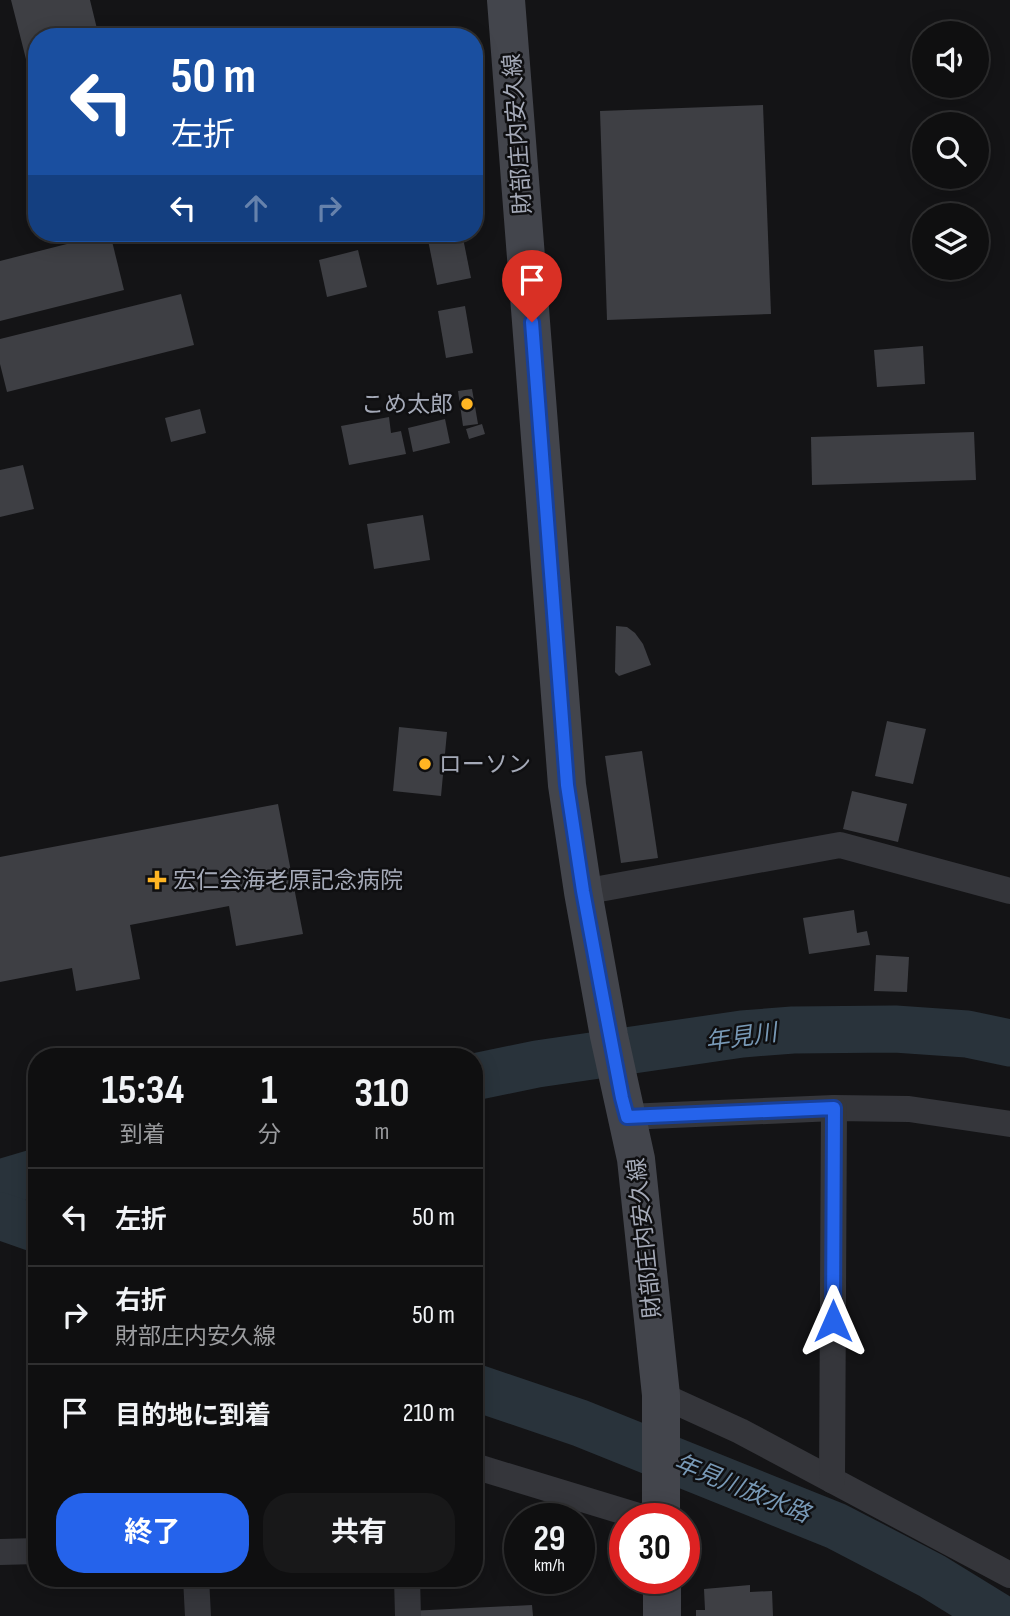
<!DOCTYPE html>
<html lang="ja">
<meta charset="utf-8">
<style>
body{margin:0;font-family:"Sofia Sans Condensed","Noto Sans JP",sans-serif;background:#181819;color:#f1f3f6;height:100vh;display:flex;flex-direction:column;font-size:26px;white-space:nowrap}
*{box-sizing:border-box;margin:0}
p{font-size:23px;color:#9b9c9f}
.icon{flex:none;width:38px;height:38px;fill:none;stroke:currentColor;stroke-width:2;stroke-linecap:round;stroke-linejoin:round}
.map{position:relative;flex:1;overflow:hidden}
.drawer{position:absolute;left:28px;top:1048px;width:455px;height:539px;display:flex;flex-direction:column;background:#0f0f10;border-radius:28px;box-shadow:0 4px 18px #0003,0 0 0 2px #2f2f30}
.drawer>*{flex:none}
.hud{position:absolute;left:28px;top:28px;width:455px;height:214px;border-radius:28px;box-shadow:0 4px 18px #0003,0 0 0 2px #2f2f30;background:#1a4fa0;color:#fff;overflow:hidden}
.controls{position:absolute;left:912px;top:21px;display:grid;gap:14px}
.controls a{display:grid;place-items:center;width:77px;height:77px;border-radius:50%;background:#0f0f10;box-shadow:0 4px 18px #0003,0 0 0 2px #2f2f30;font-size:35px}
.speed{position:absolute;left:504px;top:1503px;display:flex;gap:14px;font-size:35px;font-weight:700;text-align:center}
.speed>*{display:grid;place-content:center;width:91px;height:91px;border-radius:50%;background:#0f0f10;box-shadow:0 4px 18px #0003,0 0 0 2px #2f2f30;line-height:1}
.speed small{font-size:18px;font-weight:400}
.speed .limit{border:10px solid #d22;background:#fff;color:#111}
.pin{position:absolute;display:grid;place-items:center;width:60px;height:60px;color:#fff;margin:-72px -30px;border-radius:50% 50% 50% 0;rotate:-45deg;box-shadow:0 0 7px #0007}
.pin .icon{rotate:45deg}
.me{position:absolute;width:77px;margin:-38px;rotate:0deg;stroke-linejoin:round;filter:drop-shadow(0 0 5px #0008)}
.turn{display:flex;align-items:center;gap:24px;height:147px;padding:0 28px;font-size:32px}
.turn .icon{width:91px;height:91px;stroke-width:2.5}
.turn b{display:block;font-size:49px;line-height:60px}
.lanes{display:flex;align-items:center;height:66px;padding:0 28px;background:#0003;justify-content:center;gap:35px;direction:ltr}
.lanes .off{opacity:.35}
.eta{display:flex;justify-content:space-evenly;align-items:center;height:119px;text-align:center}
.eta b{font-size:42px;font-weight:700;line-height:49px}
.action{display:flex;gap:14px;margin-top:auto;padding:14px 28px}
.action a{flex:1;height:80px;border-radius:28px;background:#2563eb;color:#fff;font-size:28px;font-weight:700;line-height:80px;text-align:center}
.action a+a{background:#181819;color:#f1f3f6}
ul{padding:0;list-style:none}
li{display:flex;align-items:center;gap:21px;height:98px;padding:0 28px;border-top:2px solid #2f2f30}
li div{flex:1}
li b{display:block;font-size:26px}
li em{font-style:normal}
.map>svg:first-child{display:block}
.lines{fill:none;stroke-linecap:round;stroke-linejoin:round}
.river{stroke:#29333b;stroke-width:47}
.building{fill:#3e3f44}
.street{stroke:#35363b;stroke-width:26}
.secondary{stroke:#43454c;stroke-width:38}
.route-casing{stroke:#184099;stroke-width:18}
.route{stroke:#2563eb;stroke-width:12}
.poi-dot{fill:#ffb523;stroke:#0f0f11;stroke-width:2.5}
.labels{text-anchor:middle;stroke-width:5;stroke-linejoin:round;paint-order:stroke}
.street-label{font-size:23px;fill:#a5aab8;stroke:#0f0f11}
.poi-label{font-size:23px;fill:#a5aab8;stroke:#0f0f11;text-anchor:start}
.water-label{font-size:24px;font-style:italic;fill:#7899b6;stroke:#0f0f11}
</style>
<div class="map">
<svg width="1010" height="1616" viewBox="0 0 1010 1616">
<rect width="100%" height="100%" fill="#141416"/>
<g class="lines">
<g class="river">
<polyline points="474,1077 537,1064 742,1034 793,1030 895,1029 967,1034 1010,1043"/>
<polyline points="0,1183 37,1172"/>
<polyline points="0,1216 37,1229"/>
<polyline points="474,1387 580,1423 836,1526 932,1576 997,1616"/>
</g>
</g>
<g class="building">
<polygon points="11,0 90,0 99,37 37,37 37,70 29,71"/>
<polygon points="763,105 771,314 607,320 600,111"/>
<polygon points="110,233 124,290 0,321 0,261"/>
<polygon points="462,233 471,278 437,285 428,240"/>
<polygon points="358,250 367,287 327,297 319,260"/>
<polygon points="181,294 194,345 7,392 0,364 0,339"/>
<polygon points="465,306 473,353 446,358 438,311"/>
<polygon points="923,346 925,384 877,387 874,350"/>
<polygon points="472,389 478,424 463,426 458,391"/>
<polygon points="200,409 206,433 171,442 165,418"/>
<polygon points="389,417 391,433 401,431 406,454 349,465 341,426"/>
<polygon points="445,419 450,443 413,452 408,428"/>
<polygon points="482,424 485,434 469,439 466,429"/>
<polygon points="974,432 976,480 812,485 811,437"/>
<polygon points="23,465 34,509 0,517 0,470"/>
<polygon points="423,515 430,560 374,569 367,524"/>
<polygon points="616,626 627,627 635,633 643,644 651,665 619,676 615,672"/>
<polygon points="887,721 926,729 913,784 875,776"/>
<polygon points="399,727 447,732 441,796 393,791"/>
<polygon points="642,751 658,858 621,863 605,756"/>
<polygon points="852,791 907,804 898,842 843,829"/>
<polygon points="278,804 303,934 236,946 229,906 130,925 140,979 76,991 72,968 0,982 0,857"/>
<polygon points="854,910 857,933 867,931 870,945 809,954 803,918"/>
<polygon points="876,955 909,957 907,992 874,991"/>
<polygon points="750,1585 750,1592 772,1591 773,1616 696,1616 696,1610 705,1610 704,1589"/>
<polygon points="532,1605 533,1616 410,1616 409,1611"/>
</g>
<g class="lines">
<g class="street">
<polyline points="583,892 840,845 1010,891"/>
<polyline points="627,1117 834,1108 909,1109 1010,1124"/>
<polyline points="661,1395 740,1431 1010,1575"/>
<polyline points="474,1466 648,1519"/>
<polyline points="832,1480 834,1108"/>
<polyline points="0,1552 37,1551"/>
<polyline points="196,1578 198,1616"/>
<polyline points="407,1578 408,1616"/>
</g>
<g class="secondary">
<polyline points="506,0 567,785 583,892 609,1036 636,1159 661,1395 661,1519"/>
<polyline points="662,1578 662,1616"/>
</g>
</g>
<g class="lines">
<defs>
<polyline id="route" points="532,322 567,785 583,891 601,988 622,1098 627,1117 834,1108 833,1321"/>
</defs>
<use href="#route" class="route-casing"/>
<use href="#route" class="route"/>
</g>
<g class="poi-dot">
<circle cx="467" cy="404" r="7"/>
<circle cx="425" cy="764" r="7"/>
<path d="M153.5 869.5h7v7h7v7h-7v7h-7v-7h-7v-7h7z"/>
</g>
<g class="labels">
<g class="street-label">
<text transform="translate(517 134) rotate(-94)" y="8">財部庄内安久線</text>
<text transform="translate(644 1238) rotate(-96)" y="8">財部庄内安久線</text>
</g>
<g class="poi-label">
<text x="453" y="412" text-anchor="end">こめ太郎</text>
<text x="439" y="772">ローソン</text>
<text x="173" y="888">宏仁会海老原記念病院</text>
</g>
<g class="water-label">
<text transform="translate(741 1037) rotate(-8)" y="8">年見川</text>
<text transform="translate(742 1488) rotate(22)" y="8">年見川放水路</text>
</g>
</g>
</svg>
<div class="controls">
<a><svg class="icon" aria-label="sound" viewBox="0 0 24 24"><path d="M4 9h4l5-4v14l-5-4H4zM17 9q2 3 0 6"/></svg></a>
<a><svg class="icon" aria-label="search" viewBox="0 0 24 24"><circle cx="10" cy="10" r="6"/><path d="M15 15l6 6"/></svg></a>
<a><svg class="icon" aria-label="layers" viewBox="0 0 24 24"><path d="M12 4l9 5-9 5-9-5zM3 14l9 5 9-5"/></svg></a>
</div>
<div class="speed"><div>29<small>km/h</small></div><div class="limit">30</div></div>
<div class="pin" style="left:532px;top:322px;background:#d93025"><svg class="icon" aria-label="arrive" viewBox="0 0 24 24"><path d="M6 21V4h12l-3 4 3 4H6"/></svg></div>
<svg class="me" style="left:833px;top:1321px" viewBox="-20 -20 40 40"><path d="M0-17L14 15 0 8-14 15z" fill="#2563eb" stroke="#fff" stroke-width="4"/></svg>
<div class="hud">
<div class="turn"><svg class="icon" aria-label="left" viewBox="0 0 24 24"><path d="M17 20v-9H6M10 6l-5 5 5 5"/></svg><div><b>50 m</b>左折</div></div>
<div class="lanes"><svg class="icon" aria-label="left" viewBox="0 0 24 24"><path d="M17 20v-9H6M10 6l-5 5 5 5"/></svg><svg class="icon off" aria-label="ahead" viewBox="0 0 24 24"><path d="M12 20V5M6 11l6-6 6 6"/></svg><svg class="icon off" aria-label="right" viewBox="0 0 24 24"><path d="M7 20v-9h11M14 6l5 5-5 5"/></svg></div>
</div>
<section class="drawer">
<div class="eta">
<div><b>15:34</b><p>到着</p></div>
<div><b>1</b><p>分</p></div>
<div><b>310</b><p>m</p></div>
</div>
<ul>
<li><svg class="icon" aria-label="left" viewBox="0 0 24 24"><path d="M17 20v-9H6M10 6l-5 5 5 5"/></svg><div><b>左折</b></div><em>50 m</em></li>
<li><svg class="icon" aria-label="right" viewBox="0 0 24 24"><path d="M7 20v-9h11M14 6l5 5-5 5"/></svg><div><b>右折</b><p>財部庄内安久線</p></div><em>50 m</em></li>
<li><svg class="icon" aria-label="arrive" viewBox="0 0 24 24"><path d="M6 21V4h12l-3 4 3 4H6"/></svg><div><b>目的地に到着</b></div><em>210 m</em></li>
</ul>
<div class="action"><a>終了</a><a>共有</a></div>
</section>
</div>
